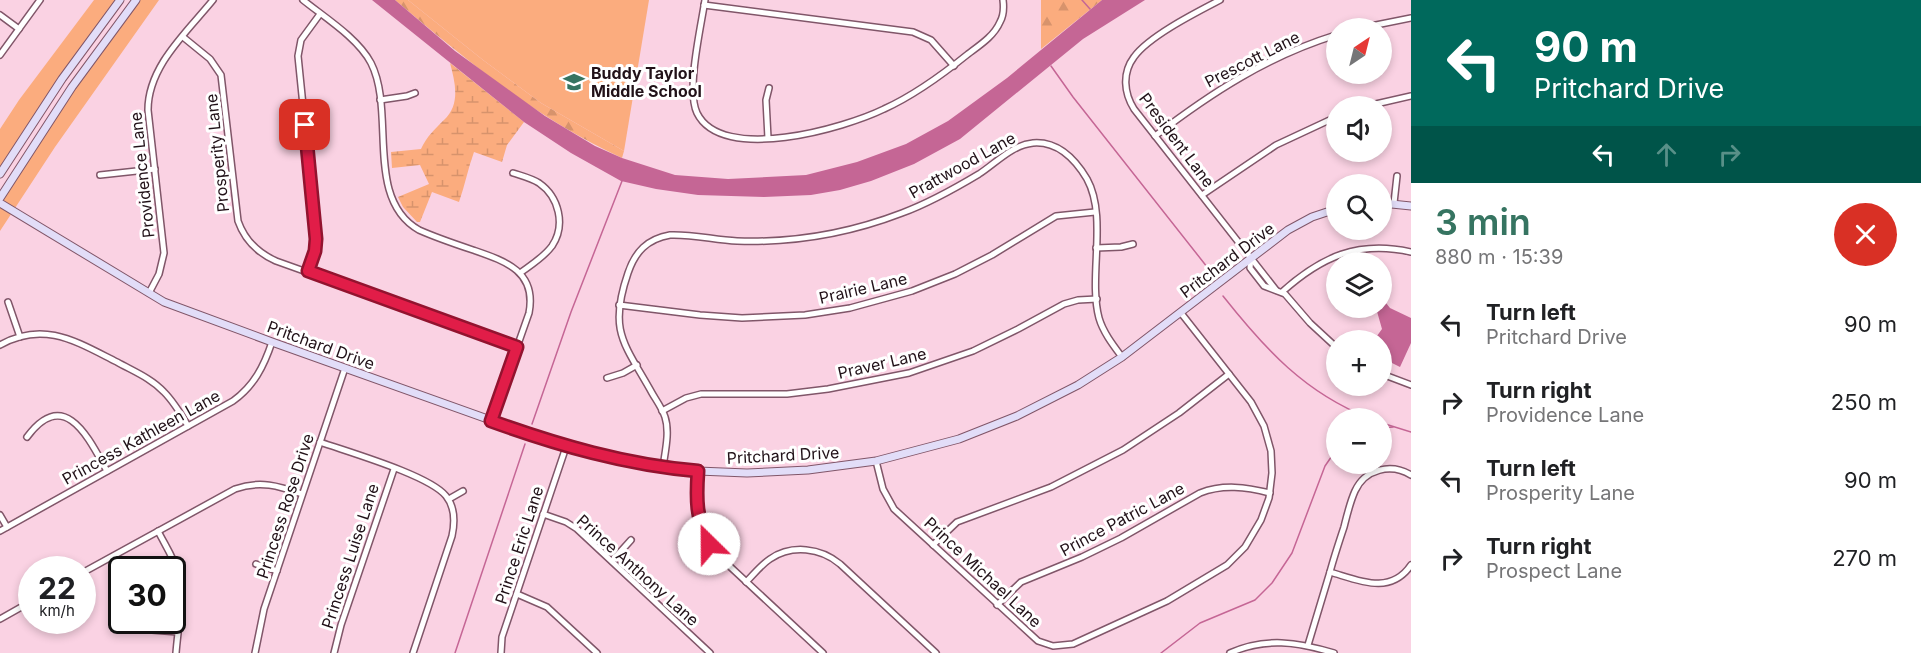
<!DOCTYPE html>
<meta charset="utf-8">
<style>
body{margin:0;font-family:Inter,sans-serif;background:#f6f6f6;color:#202124;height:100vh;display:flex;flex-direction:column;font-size:22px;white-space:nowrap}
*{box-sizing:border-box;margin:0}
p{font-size:20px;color:#757577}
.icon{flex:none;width:33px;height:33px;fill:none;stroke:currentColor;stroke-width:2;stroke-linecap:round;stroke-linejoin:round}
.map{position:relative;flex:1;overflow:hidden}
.panel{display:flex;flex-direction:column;background:#fff;width:510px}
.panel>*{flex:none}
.top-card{background:#00695c;color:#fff;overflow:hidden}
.needle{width:39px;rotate:35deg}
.tools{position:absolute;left:1326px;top:18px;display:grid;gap:12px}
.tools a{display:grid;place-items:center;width:66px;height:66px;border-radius:50%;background:#fff;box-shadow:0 3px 9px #0003;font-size:30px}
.speed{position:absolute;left:18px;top:556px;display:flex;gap:12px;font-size:30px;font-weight:700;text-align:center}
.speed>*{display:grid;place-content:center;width:78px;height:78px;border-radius:50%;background:#fff;box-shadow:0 3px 9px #0003;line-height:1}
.speed small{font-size:15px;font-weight:400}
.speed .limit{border:3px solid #111;border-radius:9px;background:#fff;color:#111}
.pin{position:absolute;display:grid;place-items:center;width:51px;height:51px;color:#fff;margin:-26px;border-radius:12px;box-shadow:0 3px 9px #0006}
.me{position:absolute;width:66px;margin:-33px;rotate:337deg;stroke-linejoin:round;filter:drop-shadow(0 0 4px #0008)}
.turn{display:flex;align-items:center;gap:21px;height:126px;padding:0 24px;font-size:27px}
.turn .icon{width:78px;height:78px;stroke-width:2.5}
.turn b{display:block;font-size:42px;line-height:51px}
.lanes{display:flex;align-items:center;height:57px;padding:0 24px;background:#0003;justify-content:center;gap:30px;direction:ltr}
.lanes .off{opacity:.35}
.round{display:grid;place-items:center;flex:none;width:63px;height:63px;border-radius:32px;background:#f6f6f6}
.summary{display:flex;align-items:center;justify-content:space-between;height:102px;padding:0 24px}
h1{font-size:36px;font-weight:600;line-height:45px;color:#367461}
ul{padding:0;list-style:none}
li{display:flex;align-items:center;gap:18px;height:78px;padding:0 24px}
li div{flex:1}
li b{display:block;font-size:22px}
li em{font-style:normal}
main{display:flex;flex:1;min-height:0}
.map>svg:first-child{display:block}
.green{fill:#fbac7e}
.forest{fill:url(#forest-firs)}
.wetland{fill:url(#wetland-marsh)}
.water{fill:#c56695}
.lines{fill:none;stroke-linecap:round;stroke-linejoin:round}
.stream{stroke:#c56695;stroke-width:1.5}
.street-casing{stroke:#805669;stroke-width:8}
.secondary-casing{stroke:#805669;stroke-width:9}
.street{stroke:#fff;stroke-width:5}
.secondary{stroke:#e2ddf8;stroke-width:7}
.route-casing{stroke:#92132f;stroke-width:15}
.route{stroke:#e11d48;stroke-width:10}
.labels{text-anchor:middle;stroke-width:6;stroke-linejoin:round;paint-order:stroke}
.street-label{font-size:16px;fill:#211118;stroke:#fff}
.poi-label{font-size:16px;font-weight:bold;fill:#211118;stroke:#fff;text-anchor:start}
</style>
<main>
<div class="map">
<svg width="1411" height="653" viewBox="0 0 1411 653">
<defs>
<pattern id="forest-firs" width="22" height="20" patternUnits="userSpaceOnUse" patternTransform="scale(1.5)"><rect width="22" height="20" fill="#fbac7e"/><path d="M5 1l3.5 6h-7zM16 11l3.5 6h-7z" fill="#d7936c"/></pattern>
<pattern id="wetland-marsh" width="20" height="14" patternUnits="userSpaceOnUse" patternTransform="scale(1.5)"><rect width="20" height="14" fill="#fbac7e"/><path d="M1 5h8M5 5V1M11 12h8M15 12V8" fill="none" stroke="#d7936c"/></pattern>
</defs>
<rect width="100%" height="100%" fill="#fad2e3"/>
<g class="green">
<polygon points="94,0 116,0 44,100 0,167 0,129 19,100"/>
<polygon points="140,0 159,0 55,147 0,231 0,204 70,95"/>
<polygon points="408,0 649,0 624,151 541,103 483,60"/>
</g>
<g class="forest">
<path d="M395,0H408L483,60L541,103L624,151L622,158C538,120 465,59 395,0Z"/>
<polygon points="1041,0 1102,0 1041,49"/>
</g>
<path class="wetland" d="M450,63L524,122L507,145L502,162L474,152C468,168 465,185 459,202L432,192L420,222H417L403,207L398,197L429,184L420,165L392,168L391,152L421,149C427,136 434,130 444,120C461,104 455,82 450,63Z"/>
<g class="water">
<polygon points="372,0 395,0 455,51 545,116 595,146 622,158 675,175 728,179 806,175 857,162 906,144 948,121 1007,78 1102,0 1145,0 1083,39 960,139 914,164 871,181 840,190 811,195 764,197 698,195 656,189 621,181 571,153 524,122"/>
<polygon points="1382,298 1390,308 1411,318 1411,343 1400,367 1386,360 1383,361 1382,340 1374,340 1382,329 1376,308 1382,308"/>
</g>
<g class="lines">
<g class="stream">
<polyline points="1082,0 1090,9"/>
<polyline points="1051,66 1073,97 1215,277"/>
<path d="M1223,296C1265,349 1305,393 1369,418"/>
<polyline points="1382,423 1411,432"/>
<polyline points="532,424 571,312 622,181"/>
<polyline points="1382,428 1393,427"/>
<polyline points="455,653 525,444"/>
<polyline points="1161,653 1200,623 1255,600 1272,583 1292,553 1325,466 1336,450"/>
</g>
<defs>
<g id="street">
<path d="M303,0C324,17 358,38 371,63C396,112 364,199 419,230C437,238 455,244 473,250C505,261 537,271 529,313L491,421"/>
<path d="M705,0C701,27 686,90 697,113C722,164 845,128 884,109C915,95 942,75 968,54C980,45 994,36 1000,22C1004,15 1004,8 1003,0"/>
<path d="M1220,0C1197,12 1149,36 1134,57C1122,73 1124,93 1134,109L1276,290"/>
<polyline points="704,5 913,32 931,40 954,66"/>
<polyline points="0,15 19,29"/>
<polyline points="1361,28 1411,18"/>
<path d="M183,37L210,59L221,75L238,221C245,241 258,253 276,261L517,347"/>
<polyline points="0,55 40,0"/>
<polyline points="380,100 407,96 415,93"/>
<polyline points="1367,106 1411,96"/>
<path d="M1155,136C1211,93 1268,56 1336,35"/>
<polyline points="768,138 766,100 769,88"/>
<path d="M513,173C522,176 531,178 539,183C559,197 566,225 552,246C544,257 531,265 520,273"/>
<polyline points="100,175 155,169"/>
<polyline points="1202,195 1276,145 1336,117"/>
<polyline points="1394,203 1397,176"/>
<polyline points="1096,248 1121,247 1133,244"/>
<polyline points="1251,257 1250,268 1264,286 1285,294 1310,323 1336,347"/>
<polyline points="308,271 316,247 316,234 298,56 301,40 320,14"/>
<path d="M1282,292C1321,257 1358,240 1411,252"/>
<path d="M149,293L159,274L164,253L148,110C148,66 187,32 213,0"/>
<polyline points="8,302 20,337"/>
<polyline points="619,305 700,315 742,318 805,315 850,308 912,291 955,274 992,255 1056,216 1095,212"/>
<path d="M0,345C44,320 77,342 117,362C133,371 151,378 164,392C174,402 181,414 188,426"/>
<polyline points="1382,374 1411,385"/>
<polyline points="607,378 623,373 637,365"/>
<polyline points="662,411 686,398 701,394 787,394 828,389 909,373 973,351 1018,329 1064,304 1078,300 1097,299"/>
<path d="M27,437C65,386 89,439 107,471"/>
<path d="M320,442C348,452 429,475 446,496C455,507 455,522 452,536L413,653"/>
<polyline points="876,461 883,489 894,509 1038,641 1053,646 1073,644 1167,601 1227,565 1245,547 1261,520 1269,498 1272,473 1271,451 1264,426 1251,402 1181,313"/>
<path d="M663,467C665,452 670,432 665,417C662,408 656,400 652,393C624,343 608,331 628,273C635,252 647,239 670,235C692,234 715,240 737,241C793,243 850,233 902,213C929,203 954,189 979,174C996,163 1012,145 1033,143C1058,141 1075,159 1087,179C1108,217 1088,277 1099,318C1103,332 1113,345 1122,357"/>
<polyline points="698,471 697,512 701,527 709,544 724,561 823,653"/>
<path d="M1411,475C1391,463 1365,469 1355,491C1350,502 1347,515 1344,527C1339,542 1334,557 1330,572C1358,580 1390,596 1411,565"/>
<polyline points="449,499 463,491"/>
<polyline points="543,514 566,522 577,529 710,653"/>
<polyline points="0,515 7,527"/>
<path d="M0,531L233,401C254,386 264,366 272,342"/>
<path d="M158,531C165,545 174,558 178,573C184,599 178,627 176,653"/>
<polyline points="933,545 957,522 1051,487 1123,450 1179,413 1229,374"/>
<polyline points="612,561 631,540"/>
<polyline points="256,564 277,571"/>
<path d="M82,573L235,489C260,480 279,486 302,494"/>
<path d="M746,582C754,574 761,565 770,559C792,544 821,548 840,564L936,653"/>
<polyline points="517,594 547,607 597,653"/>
<path d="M997,605L1021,582L1082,557L1121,538L1200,493C1223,484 1246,487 1270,493"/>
<polyline points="0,619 32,601"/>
<polyline points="139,629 178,632"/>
<polyline points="1308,645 1330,572"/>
<polyline points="255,653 264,609 345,368"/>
<polyline points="334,653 341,625 394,469"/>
<polyline points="501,653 502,637 566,447"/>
<path d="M1230,653C1265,637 1298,642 1334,653"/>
</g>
<g id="secondary">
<polyline points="0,174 62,79 120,0"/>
<polyline points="0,198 72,87 136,0"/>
<polyline points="0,203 164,302 272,342 566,447 663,467 698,471 747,473 808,470 876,461 959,439 1017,416 1078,385 1122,357 1288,230 1312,217 1336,209"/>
<polyline points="1382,203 1411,206"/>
</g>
</defs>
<use href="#street" class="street-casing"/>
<use href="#secondary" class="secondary-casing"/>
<use href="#street" class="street"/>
<use href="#secondary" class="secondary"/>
</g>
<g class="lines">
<defs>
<path id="route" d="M305,125L316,239L315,251L308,271L517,347L491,421C558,445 626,465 698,471C696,498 696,520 709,544"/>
</defs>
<use href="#route" class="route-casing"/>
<use href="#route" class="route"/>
</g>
<defs>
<symbol id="school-bare" viewBox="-9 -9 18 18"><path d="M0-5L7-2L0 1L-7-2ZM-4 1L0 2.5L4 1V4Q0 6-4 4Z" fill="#367461" stroke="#fff" stroke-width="2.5" paint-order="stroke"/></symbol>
</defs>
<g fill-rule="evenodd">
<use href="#school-bare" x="559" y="67" width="30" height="30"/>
</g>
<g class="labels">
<g class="street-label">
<text transform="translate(1252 59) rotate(-27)" y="6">Prescott Lane</text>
<text transform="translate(1177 140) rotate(53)" y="6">President Lane</text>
<text transform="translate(217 153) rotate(-96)" y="6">Prosperity Lane</text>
<text transform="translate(962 165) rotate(-29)" y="6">Prattwood Lane</text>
<text transform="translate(142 175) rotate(-96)" y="6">Providence Lane</text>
<text transform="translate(1227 260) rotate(-37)" y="6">Pritchard Drive</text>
<text transform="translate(863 288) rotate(-13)" y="6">Prairie Lane</text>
<text transform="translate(321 345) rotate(20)" y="6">Pritchard Drive</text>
<text transform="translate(882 363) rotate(-13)" y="6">Praver Lane</text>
<text transform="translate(141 437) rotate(-29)" y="6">Princess Kathleen Lane</text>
<text transform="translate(783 455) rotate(-3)" y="6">Pritchard Drive</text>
<text transform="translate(285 506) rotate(-72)" y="6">Princess Rose Drive</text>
<text transform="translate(1122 519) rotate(-28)" y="6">Prince Patric Lane</text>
<text transform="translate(519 545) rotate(-72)" y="6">Prince Eric Lane</text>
<text transform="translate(350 556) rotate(-72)" y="6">Princess Luise Lane</text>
<text transform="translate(638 570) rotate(42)" y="6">Prince Anthony Lane</text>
<text transform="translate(983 572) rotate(43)" y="6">Prince Michael Lane</text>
</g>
<g class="poi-label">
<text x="591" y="79">Buddy Taylor<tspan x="591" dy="18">Middle School</tspan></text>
</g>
</g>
</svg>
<div class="tools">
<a><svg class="needle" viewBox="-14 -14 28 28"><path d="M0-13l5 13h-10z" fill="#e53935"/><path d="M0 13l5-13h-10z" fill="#757577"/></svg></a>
<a><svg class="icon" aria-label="sound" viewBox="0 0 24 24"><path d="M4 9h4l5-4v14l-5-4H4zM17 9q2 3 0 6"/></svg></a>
<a><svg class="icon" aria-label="search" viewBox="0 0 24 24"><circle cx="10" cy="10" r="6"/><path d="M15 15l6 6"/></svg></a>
<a><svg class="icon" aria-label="layers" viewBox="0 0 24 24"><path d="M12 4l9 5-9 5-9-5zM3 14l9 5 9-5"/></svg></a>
<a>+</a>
<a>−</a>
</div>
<div class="speed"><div>22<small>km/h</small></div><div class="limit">30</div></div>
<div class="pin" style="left:305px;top:125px;background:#d93025"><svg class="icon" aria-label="arrive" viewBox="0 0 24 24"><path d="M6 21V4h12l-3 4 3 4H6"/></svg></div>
<svg class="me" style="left:709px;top:544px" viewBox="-20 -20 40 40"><circle r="19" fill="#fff"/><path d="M0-13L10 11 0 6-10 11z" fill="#e11d48"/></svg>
</div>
<section class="panel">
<div class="top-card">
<div class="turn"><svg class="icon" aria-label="left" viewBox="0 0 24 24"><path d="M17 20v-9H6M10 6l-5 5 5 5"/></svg><div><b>90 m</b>Pritchard Drive</div></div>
<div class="lanes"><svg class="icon" aria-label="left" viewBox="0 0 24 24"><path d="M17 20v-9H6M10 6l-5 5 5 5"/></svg><svg class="icon off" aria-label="ahead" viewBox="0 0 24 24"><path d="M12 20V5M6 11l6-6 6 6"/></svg><svg class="icon off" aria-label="right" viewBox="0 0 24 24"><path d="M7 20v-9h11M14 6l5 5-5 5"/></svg></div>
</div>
<div class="summary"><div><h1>3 min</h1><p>880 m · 15:39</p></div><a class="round" style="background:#d93025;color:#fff"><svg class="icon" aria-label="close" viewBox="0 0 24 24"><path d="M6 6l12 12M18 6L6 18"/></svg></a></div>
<ul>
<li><svg class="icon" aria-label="left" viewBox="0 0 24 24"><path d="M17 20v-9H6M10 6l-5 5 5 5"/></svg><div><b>Turn left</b><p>Pritchard Drive</p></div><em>90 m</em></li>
<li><svg class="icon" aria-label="right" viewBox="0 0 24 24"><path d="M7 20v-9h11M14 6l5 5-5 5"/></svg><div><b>Turn right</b><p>Providence Lane</p></div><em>250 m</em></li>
<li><svg class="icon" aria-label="left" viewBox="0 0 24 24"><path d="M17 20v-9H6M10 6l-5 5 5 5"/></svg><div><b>Turn left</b><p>Prosperity Lane</p></div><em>90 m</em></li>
<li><svg class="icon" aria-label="right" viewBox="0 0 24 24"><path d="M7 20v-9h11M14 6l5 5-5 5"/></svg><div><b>Turn right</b><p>Prospect Lane</p></div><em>270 m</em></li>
</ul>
</section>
</main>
